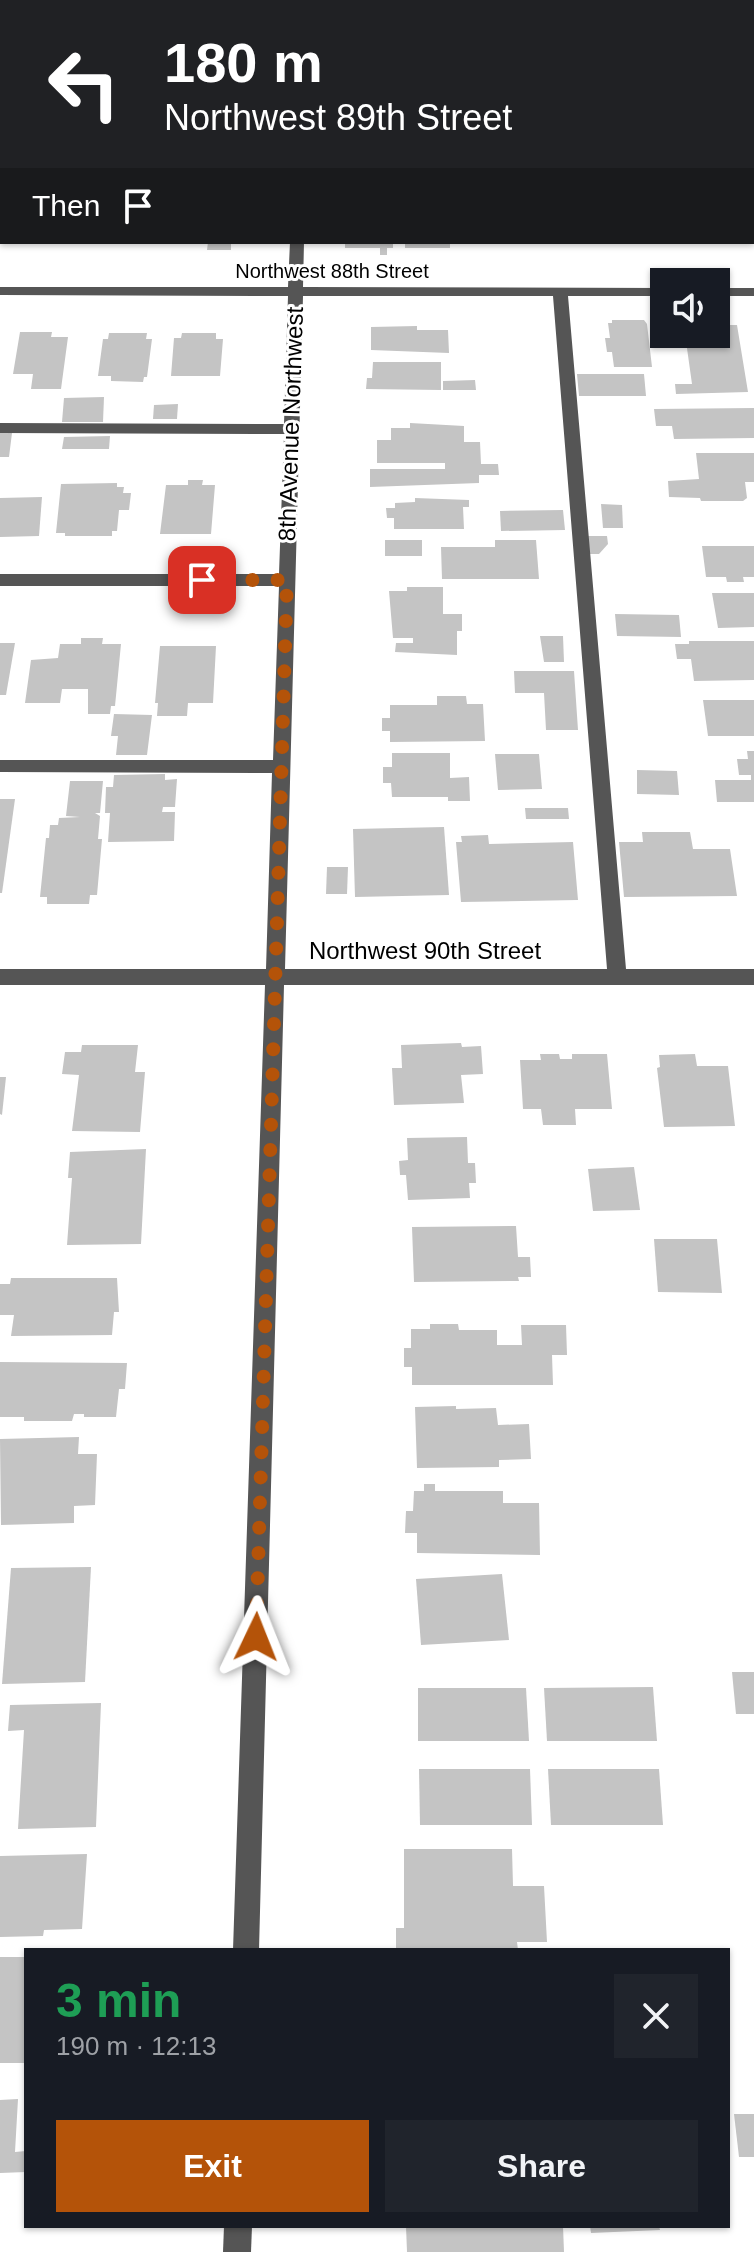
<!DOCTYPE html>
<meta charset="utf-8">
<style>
body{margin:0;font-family:Helvetica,sans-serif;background:#20242c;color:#f1f3f6;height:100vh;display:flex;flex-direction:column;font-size:30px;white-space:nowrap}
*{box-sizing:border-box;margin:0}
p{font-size:26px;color:#9ea1a6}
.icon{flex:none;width:44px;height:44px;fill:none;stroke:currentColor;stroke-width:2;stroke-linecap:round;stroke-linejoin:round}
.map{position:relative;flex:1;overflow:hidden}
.sheet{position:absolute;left:24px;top:1948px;width:706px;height:280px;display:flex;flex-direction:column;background:#171b24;border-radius:0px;box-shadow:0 2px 6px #0004}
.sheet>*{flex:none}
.top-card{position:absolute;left:0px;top:0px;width:754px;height:244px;box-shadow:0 2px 6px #0004;background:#202124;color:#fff;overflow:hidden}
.tools{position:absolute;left:650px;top:268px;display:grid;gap:16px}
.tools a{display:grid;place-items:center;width:80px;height:80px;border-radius:0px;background:#171b24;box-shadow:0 2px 6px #0004;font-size:40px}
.pin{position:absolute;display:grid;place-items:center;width:68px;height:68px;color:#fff;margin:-34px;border-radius:16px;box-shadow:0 4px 12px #0006}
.me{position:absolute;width:88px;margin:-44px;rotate:2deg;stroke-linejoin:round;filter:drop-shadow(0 0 6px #0008)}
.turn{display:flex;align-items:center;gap:28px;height:168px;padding:0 32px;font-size:36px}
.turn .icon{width:104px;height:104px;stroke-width:2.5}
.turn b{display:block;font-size:56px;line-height:68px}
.then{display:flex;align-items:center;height:76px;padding:0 32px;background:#0003;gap:16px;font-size:30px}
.round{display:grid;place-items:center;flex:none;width:84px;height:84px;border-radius:0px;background:#20242c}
.overview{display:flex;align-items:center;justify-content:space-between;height:136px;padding:0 32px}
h1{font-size:48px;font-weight:600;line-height:60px;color:#1e9e55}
.button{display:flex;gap:16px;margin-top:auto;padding:16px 32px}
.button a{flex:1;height:92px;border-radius:0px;background:#b45309;color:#fff;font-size:32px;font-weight:600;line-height:92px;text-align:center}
.button a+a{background:#20242c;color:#f1f3f6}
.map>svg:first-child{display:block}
.building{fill:#c4c4c4}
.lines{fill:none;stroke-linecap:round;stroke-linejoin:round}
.minor{fill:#555;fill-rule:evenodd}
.route{stroke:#b45309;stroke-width:14;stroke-dasharray:0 25.2}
.labels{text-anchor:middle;stroke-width:6;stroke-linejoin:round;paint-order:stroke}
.far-street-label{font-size:20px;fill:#000;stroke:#fff}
.street-label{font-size:24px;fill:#000;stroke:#fff}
</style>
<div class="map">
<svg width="754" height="2252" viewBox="0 0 754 2252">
<rect width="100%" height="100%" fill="#fff"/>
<g class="building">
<polygon points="208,242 231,242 231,250 207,250"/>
<polygon points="345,242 393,242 393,248 387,248 387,255 380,255 380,248 345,248"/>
<rect x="405" y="242" width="45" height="6"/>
<polygon points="612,320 644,320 647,324 652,367 614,367 612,352 607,352 605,338 610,338 608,323 612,323"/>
<polygon points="716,325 737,325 748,392 676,394 675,384 692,384 685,334 716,334"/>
<polygon points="417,326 417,330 448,330 449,353 371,350 371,327"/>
<polygon points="20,332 52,332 51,337 68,337 61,389 31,389 33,374 13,374"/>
<polygon points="109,333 147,333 146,339 152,339 147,377 144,377 143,382 111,381 111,376 98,376 103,339 108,339"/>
<polygon points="182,333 216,333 216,339 223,339 220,376 171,376 174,338 181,338"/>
<polygon points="373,362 441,362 441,390 366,389 367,378 372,378"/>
<polygon points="577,374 644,374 646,396 579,396"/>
<polygon points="475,380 476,390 443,390 443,381"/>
<polygon points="104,397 103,422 62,422 64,398"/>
<polygon points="178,404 177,419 153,419 154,405"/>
<polygon points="754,408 754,438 674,439 672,426 656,426 654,409"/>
<polygon points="410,423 464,426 464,442 480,442 481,464 498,464 499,475 479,475 479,483 370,487 370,469 445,469 445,463 377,463 377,440 391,440 391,428 410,428"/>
<polygon points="0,433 12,433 9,457 0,457"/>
<polygon points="110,436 109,449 62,449 64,437"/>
<polygon points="696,453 754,453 754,482 745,482 747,498 743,501 701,501 700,498 669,497 668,481 699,479"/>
<polygon points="188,480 203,480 202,485 215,485 211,534 160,534 166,485 188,485"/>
<polygon points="117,483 117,487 124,487 123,493 131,493 129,510 119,510 117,531 112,531 112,536 65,536 65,533 56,533 61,484"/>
<polygon points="42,497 39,536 0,537 0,498"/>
<polygon points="415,498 469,500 469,507 463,507 464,529 394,529 394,518 387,518 386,508 395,508 395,503 415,502"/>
<polygon points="601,504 622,505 623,528 603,528"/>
<polygon points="563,510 565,530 501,531 500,511"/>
<polygon points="583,536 607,536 608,544 599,554 585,554"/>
<rect x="385" y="540" width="37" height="16"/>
<polygon points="495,540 536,540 539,579 442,579 441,547 495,547"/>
<polygon points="702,546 754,546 754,577 743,577 744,582 727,582 726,577 706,577"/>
<polygon points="407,587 443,587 443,614 462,614 462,631 457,631 457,655 395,652 396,643 413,643 413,638 393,638 389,591 407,591"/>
<polygon points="712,593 754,593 754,627 718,628"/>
<polygon points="615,614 679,615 681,637 617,636"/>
<polygon points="540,636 563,636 564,662 544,662"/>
<polygon points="81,638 103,638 102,644 121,644 115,706 111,706 110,714 88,714 88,689 62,689 60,703 25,703 31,660 58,658 60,644 81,644"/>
<polygon points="689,641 754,641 754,680 694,681 691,659 677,659 675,644 689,644"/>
<polygon points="0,643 15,643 6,695 0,695"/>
<polygon points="160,646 216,646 213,703 188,703 187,716 157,716 158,703 155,703"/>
<polygon points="514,671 574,671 578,730 546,730 544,693 515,693"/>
<polygon points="437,696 466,696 467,704 483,704 485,741 390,742 390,731 382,731 382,718 390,718 390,705 437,705"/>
<polygon points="703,700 754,700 754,736 708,736"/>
<polygon points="114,714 152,715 147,755 116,755 118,736 111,736"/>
<polygon points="747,751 754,751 754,802 717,802 715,780 751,780 751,775 739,775 737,759 748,759"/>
<polygon points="392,753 450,753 450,778 469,777 470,801 448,801 448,797 392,797 391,783 383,783 383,767 392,767"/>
<polygon points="495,754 539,754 542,789 498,790"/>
<polygon points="637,770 677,771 679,795 637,794"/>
<polygon points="165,774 165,780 177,779 175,807 163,807 162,812 175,812 174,841 108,842 110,813 105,813 106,787 113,787 114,775"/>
<polygon points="70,781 103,781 100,813 95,813 100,816 98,839 102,839 97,895 90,895 89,904 47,904 47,897 40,897 46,838 49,838 50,825 58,825 59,818 80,817 66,816"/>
<polygon points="0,799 15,799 2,893 0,893"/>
<polygon points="525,808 568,808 569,819 526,819"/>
<polygon points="444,827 449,895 355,897 353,829"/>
<polygon points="642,832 690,832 693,849 730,849 737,896 624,897 619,842 643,842"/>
<polygon points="488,835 489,844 573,842 578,900 461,902 456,842 462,842 461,836"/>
<polygon points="327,867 348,867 347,894 326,894"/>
<polygon points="461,1043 462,1047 481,1046 483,1074 461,1075 464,1103 394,1105 392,1068 402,1068 401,1045"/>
<polygon points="82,1045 138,1045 135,1072 145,1072 140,1132 72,1131 79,1075 62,1074 65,1052 81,1052"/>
<polygon points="540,1054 559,1054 560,1059 572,1059 572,1054 607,1054 612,1109 575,1109 576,1125 543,1125 541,1109 523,1109 520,1060 541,1060"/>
<polygon points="695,1054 697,1066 728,1066 735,1126 664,1127 657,1068 660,1067 659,1055"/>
<polygon points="0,1077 6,1077 2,1115 0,1114"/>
<polygon points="467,1137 468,1163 475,1163 476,1183 469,1183 470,1198 408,1200 406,1175 400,1175 399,1161 408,1160 407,1138"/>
<polygon points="146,1149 141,1244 67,1245 72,1178 68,1178 70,1152"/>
<polygon points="634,1167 640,1210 593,1211 588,1169"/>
<polygon points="516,1226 518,1257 530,1257 531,1277 518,1277 519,1281 414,1282 412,1227"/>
<polygon points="654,1239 717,1239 722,1293 658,1292"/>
<polygon points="11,1278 117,1278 119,1312 114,1312 112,1335 11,1336 14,1315 0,1315 0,1284 10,1284"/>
<polygon points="430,1324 458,1324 459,1330 497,1330 497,1345 522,1345 521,1325 566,1325 567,1355 552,1355 553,1385 412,1385 412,1367 404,1367 404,1348 411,1348 411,1329 430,1329"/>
<polygon points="0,1362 127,1363 125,1389 119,1389 116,1417 84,1417 84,1414 74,1414 72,1421 24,1421 24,1417 0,1417"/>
<polygon points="456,1406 456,1409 496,1408 498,1425 529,1424 531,1459 499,1460 499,1467 417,1468 415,1407"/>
<polygon points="79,1437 78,1454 97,1454 95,1505 74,1506 74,1523 1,1525 0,1439"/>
<polygon points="424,1484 435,1484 435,1491 503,1491 503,1503 539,1503 540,1555 417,1553 417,1533 405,1533 406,1511 413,1511 414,1491 424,1491"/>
<polygon points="91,1567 85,1682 2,1684 11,1568"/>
<polygon points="502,1574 509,1640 421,1645 416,1579"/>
<polygon points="732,1672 754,1672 754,1714 736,1714"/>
<polygon points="653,1687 657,1741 547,1741 544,1688"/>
<polygon points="418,1688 526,1688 529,1741 418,1741"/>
<polygon points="101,1703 96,1827 18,1829 24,1730 8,1731 10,1705"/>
<polygon points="419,1769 530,1769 532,1825 420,1825"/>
<polygon points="548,1769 659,1769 663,1825 551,1825"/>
<polygon points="404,1849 512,1849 513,1886 544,1886 547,1942 517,1942 518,1950 396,1950 396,1928 404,1928"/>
<polygon points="87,1854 82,1929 44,1930 43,1936 0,1937 0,1856"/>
<rect x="0" y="1957" width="26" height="106"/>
<polygon points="18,2099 15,2152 26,2151 26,2172 0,2173 0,2100"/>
<polygon points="734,2114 754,2114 754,2157 739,2157"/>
<polygon points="406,2226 563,2226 564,2252 407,2252"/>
<polygon points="590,2226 659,2226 660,2230 591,2233"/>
</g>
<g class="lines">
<g class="minor">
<rect x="298" y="0" width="12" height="2"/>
<polygon points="742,0 754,0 752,5 752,2"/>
<polygon points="752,14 754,15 754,31 752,30"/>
<rect x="752" y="39" width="2" height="8"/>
<rect x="0" y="50" width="2" height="8"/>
<rect x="752" y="62" width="2" height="8"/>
<polygon points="0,165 2,165 0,174"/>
<path d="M290,242H304L303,287L664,288V296H568L626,969H754V985H284L259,1950H233L265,985H0V969H266L272,773L0,772V760H273L279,586H0V574H279L284,434L0,433V423L284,424L288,296L0,295V287H288ZM303,296H553L607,969H285Z"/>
<rect x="716" y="288" width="38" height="8"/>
<polygon points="224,2226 252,2226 251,2252 223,2252"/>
</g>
</g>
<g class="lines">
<polyline class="route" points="202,580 287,580 256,1637"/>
</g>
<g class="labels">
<g class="far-street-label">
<text x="332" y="278">Northwest 88th Street</text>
</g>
<g class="street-label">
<text transform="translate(291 424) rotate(-88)" y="8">8th Avenue Northwest</text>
<text x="425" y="959">Northwest 90th Street</text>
</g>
</g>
</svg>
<div class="tools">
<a><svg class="icon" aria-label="sound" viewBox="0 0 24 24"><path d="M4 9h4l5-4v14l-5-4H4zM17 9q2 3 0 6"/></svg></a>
</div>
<div class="pin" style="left:202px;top:580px;background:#d93025"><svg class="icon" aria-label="arrive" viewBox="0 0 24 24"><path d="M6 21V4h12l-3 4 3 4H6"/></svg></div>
<svg class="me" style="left:256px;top:1637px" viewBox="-20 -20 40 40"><path d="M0-17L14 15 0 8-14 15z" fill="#b45309" stroke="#fff" stroke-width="4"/></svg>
<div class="top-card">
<div class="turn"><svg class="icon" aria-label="left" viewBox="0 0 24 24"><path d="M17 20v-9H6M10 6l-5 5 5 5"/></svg><div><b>180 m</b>Northwest 89th Street</div></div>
<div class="then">Then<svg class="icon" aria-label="arrive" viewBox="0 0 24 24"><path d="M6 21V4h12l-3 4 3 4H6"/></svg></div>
</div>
<section class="sheet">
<div class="overview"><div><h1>3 min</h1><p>190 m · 12:13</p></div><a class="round"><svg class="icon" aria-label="close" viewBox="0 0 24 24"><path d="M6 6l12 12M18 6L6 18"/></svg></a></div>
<div class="button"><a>Exit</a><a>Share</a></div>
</section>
</div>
